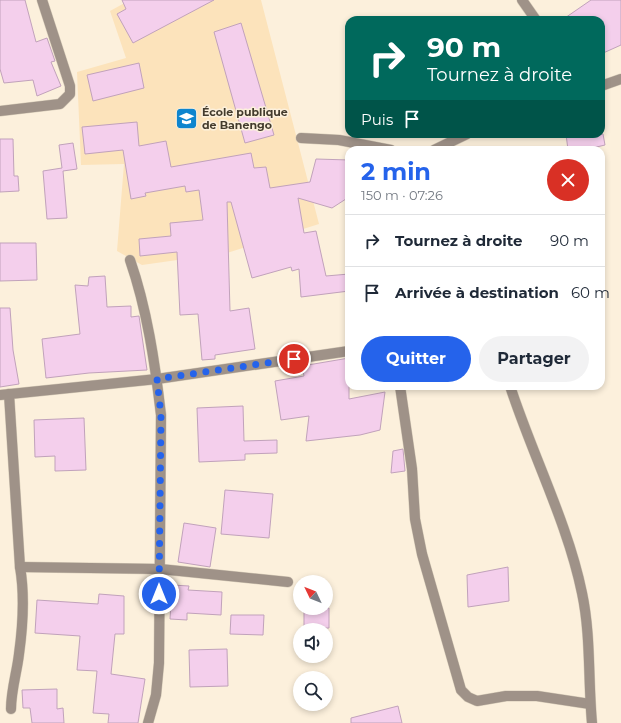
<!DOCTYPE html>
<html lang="fr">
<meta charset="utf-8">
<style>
body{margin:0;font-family:Montserrat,sans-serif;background:#f2f2f3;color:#1f2937;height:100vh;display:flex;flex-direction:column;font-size:15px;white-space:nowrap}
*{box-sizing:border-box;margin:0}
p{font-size:13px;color:#747a83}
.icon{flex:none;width:22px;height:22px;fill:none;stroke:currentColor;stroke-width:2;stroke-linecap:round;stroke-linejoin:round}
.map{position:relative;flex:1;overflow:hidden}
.side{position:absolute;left:345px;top:146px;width:260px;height:244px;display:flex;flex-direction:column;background:#fff;border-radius:12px;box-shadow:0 2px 6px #0003}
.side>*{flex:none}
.guide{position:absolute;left:345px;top:16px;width:260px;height:122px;border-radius:12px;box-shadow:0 2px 6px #0003;background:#00695c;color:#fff;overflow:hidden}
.needle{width:26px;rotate:313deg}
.tools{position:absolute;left:293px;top:575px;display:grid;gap:8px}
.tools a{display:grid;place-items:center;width:40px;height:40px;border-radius:50%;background:#fff;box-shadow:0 2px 6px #0003;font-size:20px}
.pin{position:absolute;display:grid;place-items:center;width:34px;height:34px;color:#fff;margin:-17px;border:2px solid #fff;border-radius:50%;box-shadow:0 1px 4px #0007}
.me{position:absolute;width:44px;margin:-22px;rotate:0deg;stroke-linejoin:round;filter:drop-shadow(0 0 3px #0008)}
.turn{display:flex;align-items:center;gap:14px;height:84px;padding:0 16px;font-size:18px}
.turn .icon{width:52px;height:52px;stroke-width:2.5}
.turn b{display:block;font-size:28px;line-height:34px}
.then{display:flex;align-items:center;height:38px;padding:0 16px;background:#0003;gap:8px;font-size:15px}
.round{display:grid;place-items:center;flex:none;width:42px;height:42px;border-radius:21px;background:#f2f2f3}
.summary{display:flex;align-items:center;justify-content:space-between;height:68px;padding:0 16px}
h1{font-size:24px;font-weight:700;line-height:30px;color:#2563eb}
.primary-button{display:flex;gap:8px;margin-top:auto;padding:8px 16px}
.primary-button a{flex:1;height:46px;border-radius:24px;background:#2563eb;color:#fff;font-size:16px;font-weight:700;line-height:46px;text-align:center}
.primary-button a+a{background:#f2f2f3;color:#1f2937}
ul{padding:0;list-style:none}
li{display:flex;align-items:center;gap:12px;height:52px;padding:0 16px;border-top:1px solid #e0e1e3}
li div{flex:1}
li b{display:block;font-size:15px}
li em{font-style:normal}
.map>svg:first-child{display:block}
.built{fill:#fce3bb}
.building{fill:#f4cfec;stroke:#c1a2bb}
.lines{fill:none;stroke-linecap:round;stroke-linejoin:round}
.minor-casing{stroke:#d7ccb9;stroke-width:11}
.minor{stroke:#9f9288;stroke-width:10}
.route{stroke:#2563eb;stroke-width:7;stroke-dasharray:0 12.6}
.labels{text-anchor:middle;stroke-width:3;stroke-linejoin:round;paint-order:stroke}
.poi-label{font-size:11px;font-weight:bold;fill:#433b2d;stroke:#fcf0dc;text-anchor:start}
</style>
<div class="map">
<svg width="621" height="723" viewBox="0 0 621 723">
<rect width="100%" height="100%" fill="#fcf0dc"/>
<polygon class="built" points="130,0 261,0 319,224 227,253 142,265 117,251 124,164 81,165 77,72 126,58 110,11"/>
<g class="building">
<polygon points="0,0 25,0 36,42 47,38 55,61 51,62 61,86 37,96 33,80 4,83 0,69"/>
<polygon points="122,0 214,0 133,43 117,14 126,9"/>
<polygon points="591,0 621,0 621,45 601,54 601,20 562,20"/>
<polygon points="241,23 274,135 245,143 214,32"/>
<polygon points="139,63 144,88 93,101 87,75"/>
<polygon points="137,122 139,146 166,141 171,167 251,153 254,168 266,167 270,188 310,182 316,159 349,160 349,197 332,208 298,198 304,233 316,231 326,276 349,274 349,291 301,297 299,269 292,271 291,267 252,278 231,202 227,202 230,311 249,308 255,349 215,355 215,359 202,360 198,314 180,315 177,252 140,256 139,239 171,236 170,223 203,220 199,190 186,192 185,186 145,193 146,196 131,199 123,150 85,154 82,127"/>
<polygon points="566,134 603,134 605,145 584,150 568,150"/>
<polygon points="0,139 13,139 14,176 18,176 19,191 0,192"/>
<polygon points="73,143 77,169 63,171 67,218 47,219 43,171 62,168 59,145"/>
<polygon points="0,243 36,243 37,280 0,281"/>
<polygon points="105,276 107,307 131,306 131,317 139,316 147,370 89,373 46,378 42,339 80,334 75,285 88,286 89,277"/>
<polygon points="0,308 10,308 13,350 19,384 0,387"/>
<polygon points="349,358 349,399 385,392 380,430 360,435 306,441 309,416 281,420 275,381 304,376 302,366"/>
<polygon points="243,406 244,441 277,440 277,453 245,454 245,460 199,462 197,408"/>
<polygon points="84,418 86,470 55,471 55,456 35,457 34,420"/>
<polygon points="403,449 405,471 391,473 393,451"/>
<polygon points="225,490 273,494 269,538 221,534"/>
<polygon points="184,523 216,528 210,567 178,562"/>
<polygon points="508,567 509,601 468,607 467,575"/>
<polygon points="172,585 189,586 188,590 222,592 221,615 187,613 187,620 170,619"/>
<polygon points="99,594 124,596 124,634 115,634 111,674 145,679 138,723 108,723 109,714 93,713 97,671 77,670 80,636 35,633 37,600 98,604"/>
<polygon points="304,608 329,608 329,628 304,629"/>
<polygon points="231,615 264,615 263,635 230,634"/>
<polygon points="227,649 228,686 190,687 189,650"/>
<polygon points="57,689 57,709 63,708 64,723 32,723 30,708 23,708 22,690"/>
<polygon points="398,706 402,723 351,723 351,718"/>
</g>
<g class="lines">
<defs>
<g id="minor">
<polyline points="522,0 536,20"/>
<polyline points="601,86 621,79"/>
<polyline points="0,111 60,104 70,94 70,86 42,0"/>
<polyline points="301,138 339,140 391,150"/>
<polyline points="434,150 467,134"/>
<path d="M130,260C147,309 155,363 161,415L159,663L156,695L148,723"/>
<polyline points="400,386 412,469 415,519 422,554 461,690 468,697 477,701 506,696 537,696 590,704"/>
<path d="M510,386C532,454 568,524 582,593C591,635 588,680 592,723"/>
<path d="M9,394L20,567C25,596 23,625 19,654C17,672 11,690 11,709"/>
<polyline points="0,395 157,379 349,351"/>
<polyline points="20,567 160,569 288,582"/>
</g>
</defs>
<use href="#minor" class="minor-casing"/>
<use href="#minor" class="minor"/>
</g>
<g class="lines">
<polyline class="route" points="159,594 161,415 157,379 294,359"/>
</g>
<defs>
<symbol id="school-square" viewBox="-11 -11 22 22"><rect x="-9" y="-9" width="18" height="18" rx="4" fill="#0e85ce" stroke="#fcf0dc"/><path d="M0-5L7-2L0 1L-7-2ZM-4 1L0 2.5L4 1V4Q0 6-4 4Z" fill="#fff"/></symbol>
</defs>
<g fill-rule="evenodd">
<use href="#school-square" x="174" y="106" width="25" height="25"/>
</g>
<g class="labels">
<g class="poi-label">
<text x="202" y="116">École publique<tspan x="202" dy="13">de Banengo</tspan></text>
</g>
</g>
</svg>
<div class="tools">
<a><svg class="needle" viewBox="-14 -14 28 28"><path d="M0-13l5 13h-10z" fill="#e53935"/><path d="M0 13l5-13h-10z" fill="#747a83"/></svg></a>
<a><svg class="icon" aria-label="sound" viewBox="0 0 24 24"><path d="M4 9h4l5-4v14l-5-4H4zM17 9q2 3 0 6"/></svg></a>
<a><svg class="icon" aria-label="search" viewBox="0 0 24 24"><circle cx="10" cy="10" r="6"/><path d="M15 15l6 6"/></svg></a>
</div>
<div class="pin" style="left:294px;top:359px;background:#d93025"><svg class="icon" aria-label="arrive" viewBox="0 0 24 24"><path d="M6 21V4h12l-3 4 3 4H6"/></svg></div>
<svg class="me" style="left:159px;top:594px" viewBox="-20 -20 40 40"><circle r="17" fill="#2563eb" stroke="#fff" stroke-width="3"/><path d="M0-11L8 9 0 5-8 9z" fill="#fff"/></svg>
<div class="guide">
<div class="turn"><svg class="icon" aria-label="right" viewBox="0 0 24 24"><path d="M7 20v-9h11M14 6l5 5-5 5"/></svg><div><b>90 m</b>Tournez à droite</div></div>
<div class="then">Puis<svg class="icon" aria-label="arrive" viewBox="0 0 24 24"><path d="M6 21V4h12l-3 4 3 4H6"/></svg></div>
</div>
<section class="side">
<div class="summary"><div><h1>2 min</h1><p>150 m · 07:26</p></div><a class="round" style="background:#d93025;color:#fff"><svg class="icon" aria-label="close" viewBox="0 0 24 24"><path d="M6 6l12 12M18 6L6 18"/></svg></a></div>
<ul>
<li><svg class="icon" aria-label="right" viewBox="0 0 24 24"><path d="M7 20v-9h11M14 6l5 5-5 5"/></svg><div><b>Tournez à droite</b></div><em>90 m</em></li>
<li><svg class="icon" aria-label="arrive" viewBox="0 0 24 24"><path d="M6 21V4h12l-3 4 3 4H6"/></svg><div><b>Arrivée à destination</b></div><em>60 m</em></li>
</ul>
<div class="primary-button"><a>Quitter</a><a>Partager</a></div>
</section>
</div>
